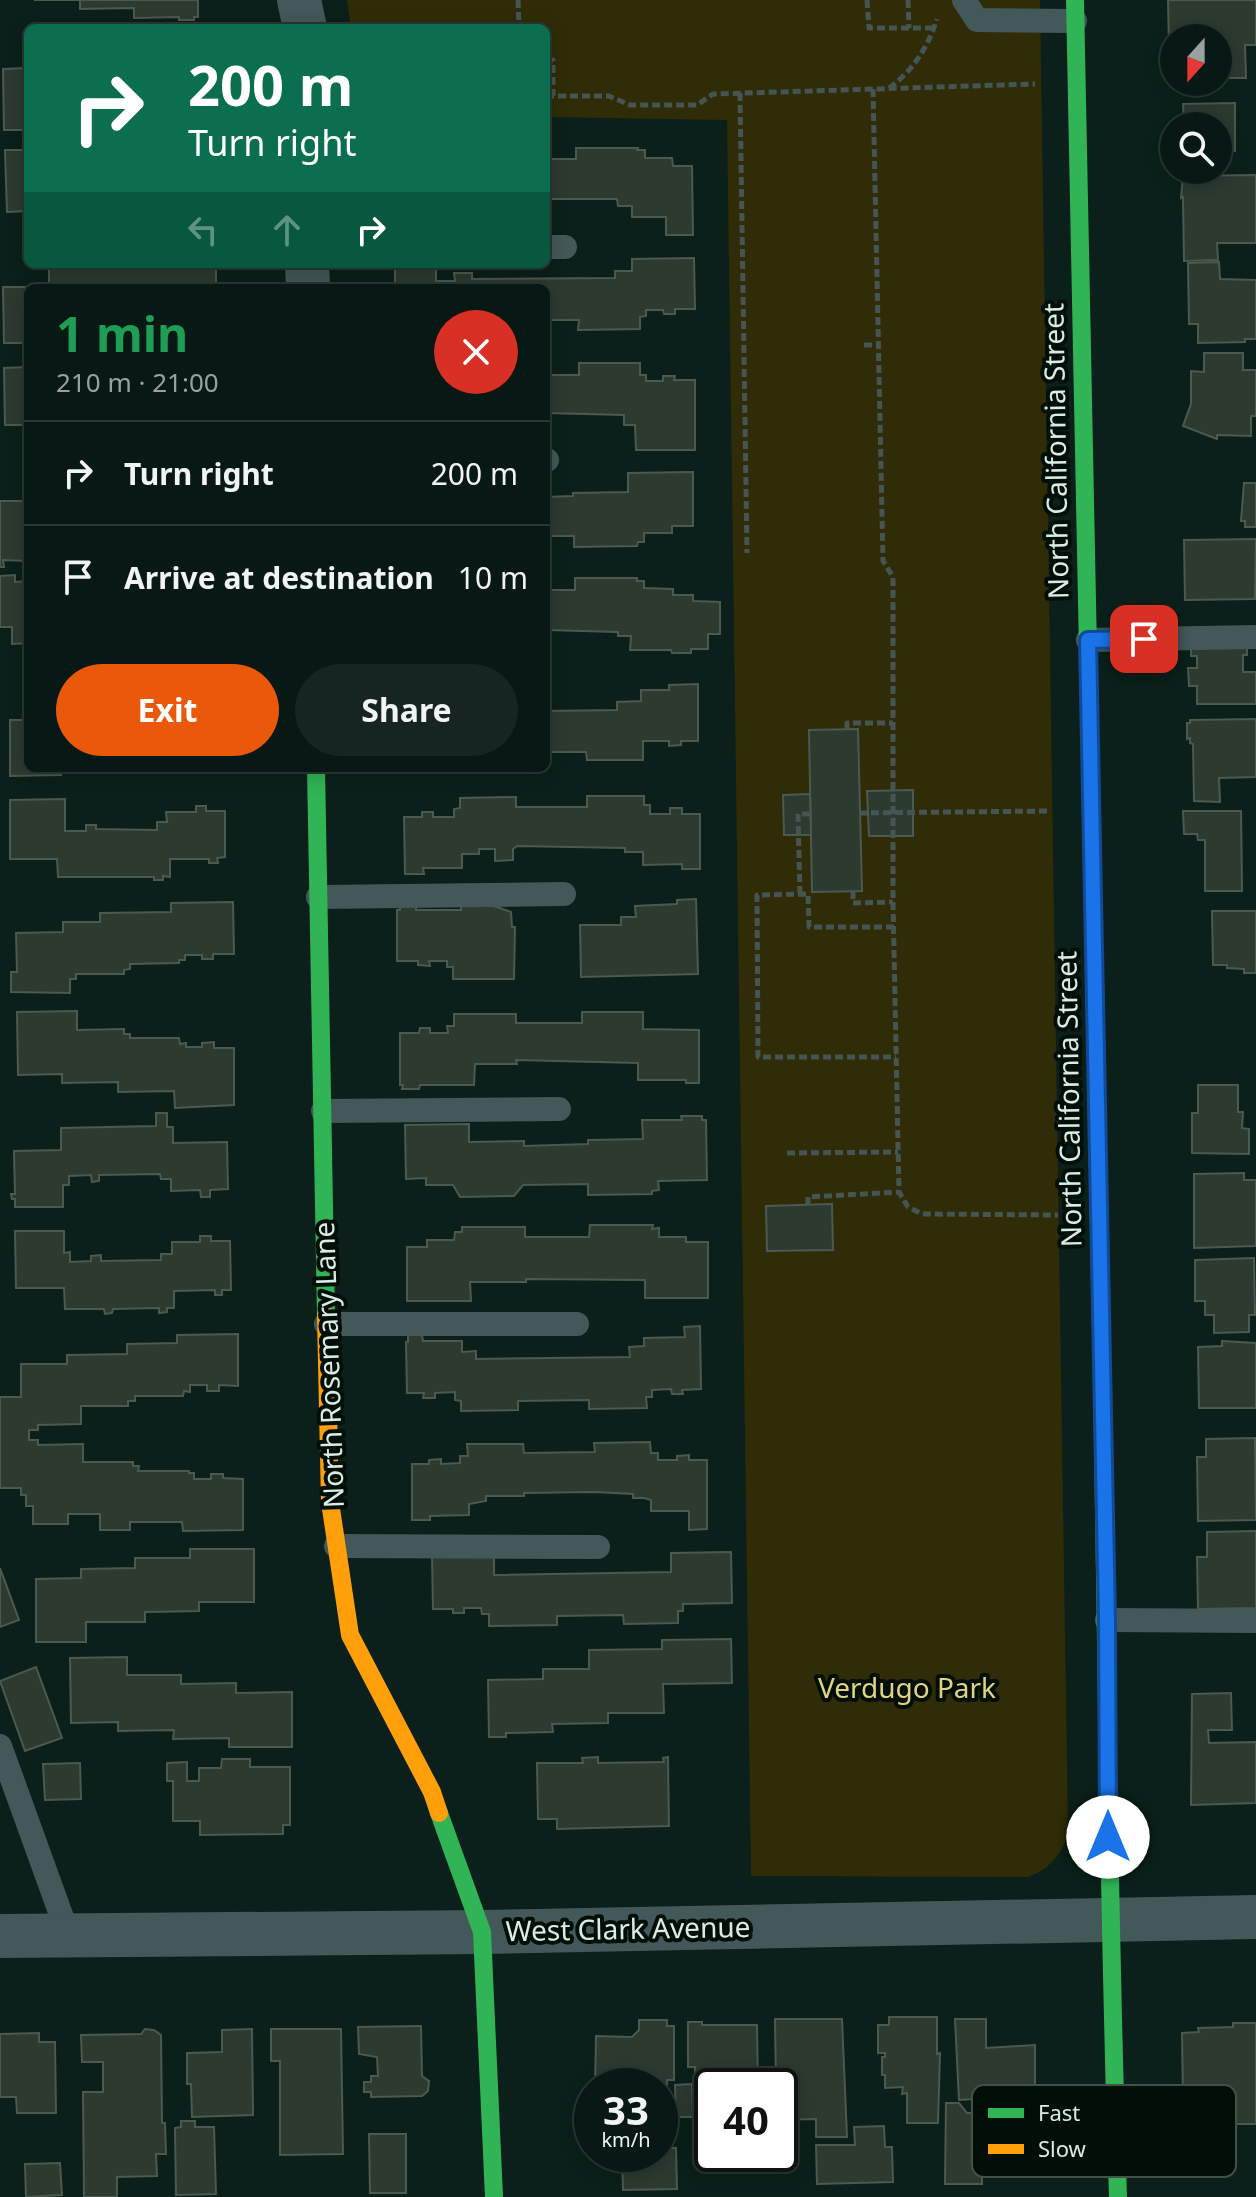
<!DOCTYPE html>
<meta charset="utf-8">
<style>
body{margin:0;font-family:"Noto Sans",sans-serif;background:#162522;color:#f1f3f6;height:100vh;display:flex;flex-direction:column;font-size:30px;white-space:nowrap}
*{box-sizing:border-box;margin:0}
p{font-size:26px;color:#98a0a0}
.icon{flex:none;width:44px;height:44px;fill:none;stroke:currentColor;stroke-width:2;stroke-linecap:round;stroke-linejoin:round}
.map{position:relative;flex:1;overflow:hidden}
.drawer{position:absolute;left:24px;top:284px;width:526px;height:488px;display:flex;flex-direction:column;background:#081814;border-radius:12px;box-shadow:0 4px 20px #0003,0 0 0 2px #293734}
.drawer>*{flex:none}
.guide{position:absolute;left:24px;top:24px;width:526px;height:244px;border-radius:12px;box-shadow:0 4px 20px #0003,0 0 0 2px #293734;background:#0b6e4f;color:#fff;overflow:hidden}
.needle{width:52px;rotate:201deg}
.buttons{position:absolute;left:1160px;top:24px;display:grid;gap:16px}
.buttons a{display:grid;place-items:center;width:72px;height:72px;border-radius:50%;background:#081814;box-shadow:0 4px 20px #0003,0 0 0 2px #293734;font-size:40px}
.speed{position:absolute;left:574px;top:2068px;display:flex;gap:16px;font-size:40px;font-weight:700;text-align:center}
.speed>*{display:grid;place-content:center;width:104px;height:104px;border-radius:50%;background:#081814;box-shadow:0 4px 20px #0003,0 0 0 2px #293734;line-height:1}
.speed small{font-size:20px;font-weight:400}
.speed .limit{border:4px solid #111;border-radius:12px;background:#fff;color:#111}
.pin{position:absolute;display:grid;place-items:center;width:68px;height:68px;color:#fff;margin:-34px;border-radius:16px;box-shadow:0 4px 12px #0006}
.me{position:absolute;width:88px;margin:-44px;rotate:0deg;stroke-linejoin:round;filter:drop-shadow(0 0 6px #0008)}
.turn{display:flex;align-items:center;gap:28px;height:168px;padding:0 32px;font-size:36px}
.turn .icon{width:104px;height:104px;stroke-width:2.5}
.turn b{display:block;font-size:56px;line-height:68px}
.lanes{display:flex;align-items:center;height:76px;padding:0 32px;background:#0003;justify-content:center;gap:40px;direction:ltr}
.lanes .off{opacity:.35}
.round{display:grid;place-items:center;flex:none;width:84px;height:84px;border-radius:42px;background:#162522}
.head{display:flex;align-items:center;justify-content:space-between;height:136px;padding:0 32px}
h1{font-size:48px;font-weight:700;line-height:60px;color:#1e9e55}
.action{display:flex;gap:16px;margin-top:auto;padding:16px 32px}
.action a{flex:1;height:92px;border-radius:48px;background:#ea580c;color:#fff;font-size:32px;font-weight:700;line-height:92px;text-align:center}
.action a+a{background:#162522;color:#f1f3f6}
ul{padding:0;list-style:none}
li{display:flex;align-items:center;gap:24px;height:104px;padding:0 32px;border-top:2px solid #293734}
li div{flex:1}
li b{display:block;font-size:30px}
li em{font-style:normal}
.map>svg:first-child{display:block}
.green{fill:#2f2c07}
.building{fill:#2c3a30;stroke:#4c5950;stroke-width:2}
.lines{fill:none;stroke-linecap:round;stroke-linejoin:round}
.path{stroke:#445554;stroke-width:5;stroke-dasharray:8 4;stroke-linecap:butt}
.lane{stroke:#435858;stroke-width:24}
.street{stroke:#435858;stroke-width:44}
.fast{stroke:#30b455;stroke-width:18}
.slow{stroke:#ff9f0a;stroke-width:18}
.route-casing{stroke:#114b97;stroke-width:20}
.route{stroke:#1a73e8;stroke-width:14}
.labels{text-anchor:middle;stroke-width:8;stroke-linejoin:round;paint-order:stroke}
.street-label{font-size:28px;fill:#d8ede4;stroke:#020f09}
.park-label{font-size:28px;fill:#e1d380;stroke:#020f09}
.key{fill:#020f09;stroke:#42524b;stroke-width:2}
.key-label{font-size:22px;fill:#d8ede4}
</style>
<div class="map">
<svg width="1256" height="2197" viewBox="0 0 1256 2197">
<rect width="100%" height="100%" fill="#0b201a"/>
<path class="green" d="M347,0H1040L1068,1830C1065,1852 1049,1870 1028,1877L751,1876L727,120L546,117V28H351Z"/>
<g class="building">
<polygon points="34,0 198,0 198,17 194,17 194,20 179,20 179,17 134,18 134,8 80,9 80,0"/>
<polygon points="1168,0 1256,0 1256,45 1245,45 1246,78 1218,78 1218,38 1174,38 1174,48 1169,48"/>
<polygon points="28,68 28,130 4,130 3,69"/>
<polygon points="1235,103 1235,151 1218,151 1218,126 1184,126 1183,104"/>
<polygon points="576,148 638,148 637,150 645,150 645,158 672,158 673,166 692,166 693,235 666,235 666,217 632,217 632,206 618,206 617,199 546,199 546,159 576,159"/>
<polygon points="5,150 28,150 28,211 7,212"/>
<polygon points="1256,175 1256,243 1217,243 1218,260 1184,261 1183,197 1181,198 1183,176"/>
<polygon points="694,258 695,309 675,309 675,314 664,314 663,310 646,310 646,316 640,317 640,329 578,330 579,320 546,320 546,288 395,288 395,264 436,264 436,281 455,281 454,273 472,273 472,279 615,278 615,271 632,271 632,259"/>
<polygon points="1219,262 1220,279 1256,280 1256,339 1245,339 1245,342 1198,343 1198,324 1189,324 1188,263"/>
<polygon points="49,264 216,264 216,288 28,288 28,343 4,343 3,287 49,287"/>
<polygon points="1204,353 1243,353 1243,370 1256,370 1256,416 1251,416 1251,436 1217,435 1217,439 1183,426 1191,404 1191,371 1204,372"/>
<polygon points="579,363 640,363 640,375 646,375 646,381 663,381 663,376 675,376 674,380 695,380 695,450 636,450 635,425 624,425 624,415 546,413 546,375 579,375"/>
<polygon points="28,367 28,425 5,425 4,368"/>
<polygon points="693,472 693,526 672,526 672,533 644,533 644,542 638,542 637,546 574,547 574,536 546,536 546,497 573,496 573,493 628,492 628,473"/>
<polygon points="1244,483 1256,483 1256,527 1245,527 1245,521 1241,521"/>
<polygon points="0,501 28,501 28,561 3,560 4,567 0,567"/>
<polygon points="1256,539 1255,599 1185,600 1184,540"/>
<polygon points="15,575 15,582 28,581 28,643 12,644 12,627 0,627 0,576"/>
<polygon points="575,578 637,578 637,581 644,581 644,588 673,589 673,595 693,595 693,601 720,602 720,634 708,634 708,649 691,649 691,653 672,653 671,650 630,650 631,636 618,636 618,632 546,630 546,590 575,590"/>
<polygon points="1191,646 1247,647 1247,655 1243,655 1243,672 1256,672 1256,704 1197,704 1197,686 1189,686 1188,668 1197,668 1197,656 1191,656"/>
<polygon points="698,684 698,741 681,741 681,745 669,746 669,741 643,741 643,760 587,760 586,752 546,752 546,711 617,710 617,702 641,701 641,690 669,690 669,685"/>
<polygon points="1256,719 1256,777 1219,778 1220,802 1194,801 1193,744 1190,743 1190,738 1187,739 1187,723 1190,723 1190,720"/>
<polygon points="10,720 28,720 28,768 61,768 61,775 10,776"/>
<polygon points="858,729 862,891 812,892 809,730"/>
<polygon points="913,790 913,836 869,836 867,791"/>
<polygon points="810,794 811,835 784,835 783,795"/>
<polygon points="587,796 644,796 644,805 650,805 650,814 670,814 670,808 682,808 682,814 700,814 700,869 682,869 682,864 643,865 643,852 625,852 625,848 517,846 513,849 513,860 495,861 495,849 479,849 479,854 462,854 462,868 423,868 424,874 405,874 404,817 422,817 422,812 433,812 433,817 454,817 454,809 460,808 460,798 516,797 516,807 587,807"/>
<polygon points="65,799 65,831 86,831 86,825 96,825 96,829 157,830 157,822 167,822 166,812 196,812 196,806 206,806 206,811 225,811 225,857 217,858 218,863 209,863 209,859 170,859 170,877 163,876 163,880 154,880 154,877 58,877 57,859 10,859 10,800"/>
<polygon points="1183,811 1241,811 1242,891 1205,891 1205,840 1198,840 1197,834 1184,834"/>
<polygon points="696,899 698,974 581,977 580,925 621,925 621,917 636,917 635,906 677,904 677,900"/>
<polygon points="461,900 477,900 511,912 512,927 515,927 514,979 453,979 453,967 447,967 447,961 429,961 430,966 418,965 418,961 397,961 397,910 400,910 400,905 416,905 416,910 461,910"/>
<polygon points="233,902 234,954 213,954 213,959 202,959 202,955 185,955 185,960 179,960 179,963 130,964 130,969 124,970 124,974 76,974 76,979 70,979 70,993 11,992 11,972 17,972 16,933 63,932 63,922 100,922 100,913 171,912 171,903"/>
<polygon points="1212,911 1256,911 1256,973 1244,973 1244,969 1227,968 1227,965 1213,965"/>
<polygon points="77,1011 77,1030 124,1029 124,1034 130,1034 130,1038 179,1038 180,1044 186,1043 186,1047 202,1047 202,1043 214,1042 214,1048 234,1048 234,1105 175,1108 174,1091 118,1092 118,1082 62,1083 62,1074 18,1075 17,1012"/>
<polygon points="582,1012 643,1012 643,1029 699,1030 699,1083 686,1083 686,1080 638,1080 638,1063 516,1060 517,1064 475,1064 474,1085 420,1085 419,1089 402,1089 403,1085 400,1085 400,1033 419,1033 420,1028 430,1028 430,1033 448,1033 447,1026 454,1026 454,1014 516,1014 516,1023 582,1023"/>
<polygon points="1198,1085 1238,1085 1238,1112 1243,1112 1242,1128 1249,1129 1249,1154 1192,1153 1192,1113 1198,1113"/>
<polygon points="156,1113 167,1113 167,1127 173,1127 173,1143 227,1142 228,1189 210,1190 210,1197 201,1197 200,1190 171,1191 171,1179 161,1179 160,1174 99,1175 99,1181 92,1182 91,1175 69,1176 69,1185 63,1185 63,1207 15,1207 15,1199 12,1199 11,1194 15,1194 14,1151 61,1150 61,1128 156,1126"/>
<polygon points="681,1116 702,1116 702,1120 706,1120 707,1180 658,1181 659,1190 652,1191 652,1194 588,1195 588,1184 523,1185 514,1196 460,1197 453,1185 426,1185 426,1178 406,1179 405,1125 469,1124 469,1142 524,1141 524,1146 588,1144 588,1140 643,1139 642,1120 682,1120"/>
<polygon points="1244,1173 1244,1180 1256,1180 1256,1246 1194,1248 1194,1174"/>
<polygon points="832,1204 833,1250 767,1251 766,1206"/>
<polygon points="590,1225 653,1225 652,1229 659,1228 659,1237 686,1237 686,1242 708,1242 708,1298 645,1298 645,1280 526,1279 526,1282 470,1282 471,1301 407,1301 407,1247 427,1247 427,1240 454,1240 455,1232 462,1232 462,1227 525,1227 525,1237 589,1237"/>
<polygon points="15,1231 64,1231 64,1253 70,1252 70,1262 91,1261 91,1256 101,1255 101,1261 161,1260 161,1254 172,1254 172,1242 200,1242 200,1236 211,1236 211,1241 230,1241 231,1290 222,1290 222,1295 215,1295 215,1290 174,1291 174,1308 167,1308 167,1312 159,1313 159,1308 113,1309 112,1313 105,1314 104,1309 65,1309 64,1288 16,1288"/>
<polygon points="1254,1258 1255,1315 1249,1315 1249,1332 1214,1333 1214,1315 1205,1315 1205,1301 1195,1301 1195,1260"/>
<polygon points="700,1326 701,1389 682,1390 683,1394 672,1394 671,1389 652,1390 652,1397 646,1397 647,1408 589,1409 589,1400 518,1401 518,1410 461,1411 461,1401 455,1400 455,1392 435,1393 435,1398 423,1398 424,1393 407,1393 406,1342 408,1342 408,1335 422,1335 423,1341 462,1341 462,1352 476,1351 476,1359 630,1357 629,1347 644,1346 644,1338 685,1337 684,1327"/>
<polygon points="238,1334 238,1386 219,1385 219,1391 207,1391 207,1385 190,1385 190,1392 184,1391 183,1396 135,1396 135,1401 128,1401 128,1406 81,1406 81,1424 38,1425 38,1430 29,1430 29,1440 38,1440 38,1445 83,1444 83,1462 133,1462 133,1466 139,1466 138,1471 189,1471 189,1473 194,1473 194,1479 211,1479 211,1474 223,1474 223,1478 243,1479 243,1530 183,1531 182,1522 130,1522 130,1530 100,1530 100,1514 68,1514 68,1524 33,1524 33,1506 26,1506 26,1495 21,1495 21,1488 0,1488 0,1397 21,1397 21,1364 67,1364 67,1355 127,1354 127,1344 177,1343 177,1335"/>
<polygon points="1222,1341 1256,1343 1256,1408 1199,1408 1198,1347 1222,1346"/>
<polygon points="1255,1438 1256,1520 1198,1521 1197,1457 1206,1457 1206,1439"/>
<polygon points="650,1442 651,1453 658,1453 658,1460 677,1460 677,1456 689,1455 689,1460 707,1460 707,1529 689,1530 689,1511 651,1511 651,1500 644,1498 633,1498 633,1494 594,1492 524,1493 524,1496 486,1496 486,1501 469,1504 469,1515 430,1516 430,1520 412,1520 412,1464 429,1464 429,1460 441,1459 441,1464 460,1463 460,1456 468,1456 467,1444 523,1444 524,1453 595,1452 594,1443"/>
<polygon points="1256,1531 1256,1608 1198,1609 1197,1557 1207,1557 1207,1532"/>
<polygon points="190,1549 254,1549 254,1602 199,1602 199,1611 145,1612 145,1622 86,1622 86,1642 36,1642 36,1579 81,1578 81,1569 135,1568 135,1558 190,1558"/>
<polygon points="731,1552 732,1603 683,1604 683,1611 678,1611 678,1623 624,1624 623,1615 557,1616 557,1625 489,1626 489,1614 482,1614 481,1608 464,1608 464,1613 453,1613 453,1609 433,1609 432,1557 494,1556 494,1575 671,1572 671,1553"/>
<polygon points="0,1568 19,1620 0,1627"/>
<polygon points="731,1639 732,1683 663,1684 664,1713 608,1713 608,1723 552,1724 553,1732 506,1733 506,1737 489,1737 488,1680 543,1679 543,1669 589,1669 589,1650 662,1649 662,1640"/>
<polygon points="127,1657 127,1675 181,1675 181,1684 236,1683 236,1693 292,1692 292,1747 229,1747 229,1738 173,1739 174,1730 118,1731 118,1722 71,1723 70,1658"/>
<polygon points="36,1667 62,1738 25,1751 0,1681"/>
<polygon points="1231,1693 1232,1730 1208,1730 1209,1743 1256,1742 1256,1803 1191,1805 1192,1694"/>
<polygon points="598,1757 598,1763 664,1762 663,1758 668,1757 669,1826 557,1829 557,1819 538,1819 537,1763 583,1763 582,1758"/>
<polygon points="222,1759 250,1759 250,1767 290,1767 290,1825 283,1825 283,1834 200,1835 200,1821 173,1821 173,1781 167,1781 167,1763 187,1762 187,1781 199,1781 199,1768 221,1768"/>
<polygon points="80,1763 81,1799 45,1800 43,1764"/>
<polygon points="889,2017 937,2017 937,2054 940,2053 938,2123 907,2123 907,2093 902,2094 903,2087 885,2088 885,2075 882,2075 882,2057 885,2057 885,2053 878,2053 878,2025 889,2025"/>
<polygon points="775,2019 842,2019 847,2137 816,2137 816,2119 780,2120 780,2086 776,2086"/>
<polygon points="955,2019 986,2019 986,2048 1035,2045 1035,2098 1026,2098 1026,2107 974,2108 973,2099 959,2100"/>
<polygon points="639,2020 667,2020 667,2026 674,2026 674,2080 667,2080 667,2122 662,2134 660,2086 595,2086 596,2036 632,2037 639,2030"/>
<polygon points="688,2022 702,2022 702,2025 757,2025 758,2086 712,2086 712,2089 703,2089 703,2076 695,2076 695,2067 688,2067"/>
<polygon points="1233,2023 1256,2023 1256,2124 1233,2124 1233,2102 1214,2102 1213,2099 1183,2099 1182,2033 1199,2032 1198,2028 1233,2027"/>
<polygon points="421,2026 422,2076 429,2081 428,2091 422,2096 371,2097 371,2092 364,2092 364,2082 371,2082 371,2076 378,2076 377,2057 359,2054 358,2027"/>
<polygon points="145,2029 154,2030 161,2035 162,2123 165,2123 166,2154 156,2154 157,2176 117,2177 117,2197 84,2197 83,2092 103,2092 103,2062 82,2062 81,2035 141,2034"/>
<polygon points="252,2029 253,2115 192,2117 191,2084 187,2084 187,2053 222,2052 222,2030"/>
<polygon points="271,2029 341,2029 343,2154 280,2155 280,2061 271,2061"/>
<polygon points="39,2033 39,2042 55,2042 56,2113 17,2113 16,2097 0,2097 0,2034"/>
<polygon points="692,2084 693,2117 676,2117 675,2085"/>
<polygon points="946,2103 959,2103 967,2113 989,2113 990,2153 982,2153 982,2184 945,2184"/>
<polygon points="181,2121 195,2121 195,2127 214,2127 216,2194 176,2195 175,2128 181,2127"/>
<polygon points="884,2126 885,2147 892,2147 893,2182 817,2184 816,2145 855,2145 854,2127"/>
<polygon points="369,2134 406,2134 406,2193 370,2193"/>
<polygon points="660,2144 671,2144 671,2148 676,2148 677,2189 623,2190 622,2154 660,2154"/>
<polygon points="60,2163 62,2195 26,2197 25,2164"/>
</g>
<g class="lines">
<g class="path">
<polyline points="518,0 519,28"/>
<polyline points="867,0 869,28 934,28"/>
<polyline points="908,0 909,28"/>
<polyline points="546,60 553,60 553,96"/>
<path d="M889,88C913,71 928,47 937,19"/>
<polyline points="873,89 883,561 893,577 893,902 899,1192 908,1207 922,1214 1058,1215"/>
<polyline points="740,93 747,553"/>
<polyline points="546,96 609,96 630,105 697,105 713,94 1035,84"/>
<polyline points="864,345 878,345"/>
<polyline points="847,729 847,723 893,723"/>
<polyline points="859,813 1050,811"/>
<polyline points="853,891 853,903 893,902"/>
<polyline points="800,894 798,814 810,814"/>
<polyline points="894,927 809,927 808,894 757,895 758,1057 896,1057"/>
<polyline points="787,1153 898,1152"/>
<polyline points="808,1205 808,1197 899,1192"/>
</g>
<g class="lane">
<polyline points="964,0 977,20 1075,21"/>
<polyline points="546,247 565,247"/>
<polyline points="546,460 547,460"/>
<polyline points="1088,640 1256,637"/>
<polyline points="318,897 564,894"/>
<polyline points="323,1111 559,1109"/>
<polyline points="326,1324 577,1324"/>
<polyline points="336,1546 598,1547"/>
<polyline points="1107,1620 1256,1621"/>
<polyline points="0,1746 68,1934"/>
</g>
<g class="street">
<polyline points="299,0 305,28"/>
<polyline points="307,264 308,288"/>
<polyline points="0,1936 482,1932 1256,1917"/>
</g>
<g class="fast">
<polyline points="1075,0 1093,901"/>
<polyline points="316,768 326,1316"/>
<path d="M1099,1224C1106,1549 1107,1873 1118,2197"/>
<polyline points="439,1813 482,1932 494,2197"/>
</g>
<g class="slow">
<polyline points="1093,901 1099,1224"/>
<polyline points="326,1316 330,1502 350,1635 432,1792 439,1813"/>
</g>
</g>
<g class="lines">
<defs>
<polyline id="route" points="1108,1837 1107,1620 1088,640 1144,639"/>
</defs>
<use href="#route" class="route-casing"/>
<use href="#route" class="route"/>
</g>
<g class="labels">
<g class="street-label">
<text transform="translate(1056 451) rotate(-91)" y="10">North California Street</text>
<text transform="translate(1069 1099) rotate(-91)" y="10">North California Street</text>
<text transform="translate(329 1365) rotate(-92)" y="10">North Rosemary Lane</text>
<text transform="translate(628 1929) rotate(-1)" y="10">West Clark Avenue</text>
</g>
<g class="park-label">
<text x="907" y="1698">Verdugo Park</text>
</g>
</g>
<rect x="972" y="2085" width="264" height="92" rx="12" class="key"/>
<rect x="988" y="2108" width="36" height="10" fill="#30b455"/>
<rect x="988" y="2144" width="36" height="10" fill="#ff9f0a"/>
<g class="key-label">
<text x="1038" y="2121">Fast</text>
<text x="1038" y="2157">Slow</text>
</g>
</svg>
<div class="buttons">
<a><svg class="needle" viewBox="-14 -14 28 28"><path d="M0-13l5 13h-10z" fill="#e53935"/><path d="M0 13l5-13h-10z" fill="#98a0a0"/></svg></a>
<a><svg class="icon" aria-label="search" viewBox="0 0 24 24"><circle cx="10" cy="10" r="6"/><path d="M15 15l6 6"/></svg></a>
</div>
<div class="speed"><div>33<small>km/h</small></div><div class="limit">40</div></div>
<div class="pin" style="left:1144px;top:639px;background:#d93025"><svg class="icon" aria-label="arrive" viewBox="0 0 24 24"><path d="M6 21V4h12l-3 4 3 4H6"/></svg></div>
<svg class="me" style="left:1108px;top:1837px" viewBox="-20 -20 40 40"><circle r="19" fill="#fff"/><path d="M0-13L10 11 0 6-10 11z" fill="#1a73e8"/></svg>
<div class="guide">
<div class="turn"><svg class="icon" aria-label="right" viewBox="0 0 24 24"><path d="M7 20v-9h11M14 6l5 5-5 5"/></svg><div><b>200 m</b>Turn right</div></div>
<div class="lanes"><svg class="icon off" aria-label="left" viewBox="0 0 24 24"><path d="M17 20v-9H6M10 6l-5 5 5 5"/></svg><svg class="icon off" aria-label="ahead" viewBox="0 0 24 24"><path d="M12 20V5M6 11l6-6 6 6"/></svg><svg class="icon" aria-label="right" viewBox="0 0 24 24"><path d="M7 20v-9h11M14 6l5 5-5 5"/></svg></div>
</div>
<section class="drawer">
<div class="head"><div><h1>1 min</h1><p>210 m · 21:00</p></div><a class="round" style="background:#d93025;color:#fff"><svg class="icon" aria-label="close" viewBox="0 0 24 24"><path d="M6 6l12 12M18 6L6 18"/></svg></a></div>
<ul>
<li><svg class="icon" aria-label="right" viewBox="0 0 24 24"><path d="M7 20v-9h11M14 6l5 5-5 5"/></svg><div><b>Turn right</b></div><em>200 m</em></li>
<li><svg class="icon" aria-label="arrive" viewBox="0 0 24 24"><path d="M6 21V4h12l-3 4 3 4H6"/></svg><div><b>Arrive at destination</b></div><em>10 m</em></li>
</ul>
<div class="action"><a>Exit</a><a>Share</a></div>
</section>
</div>
